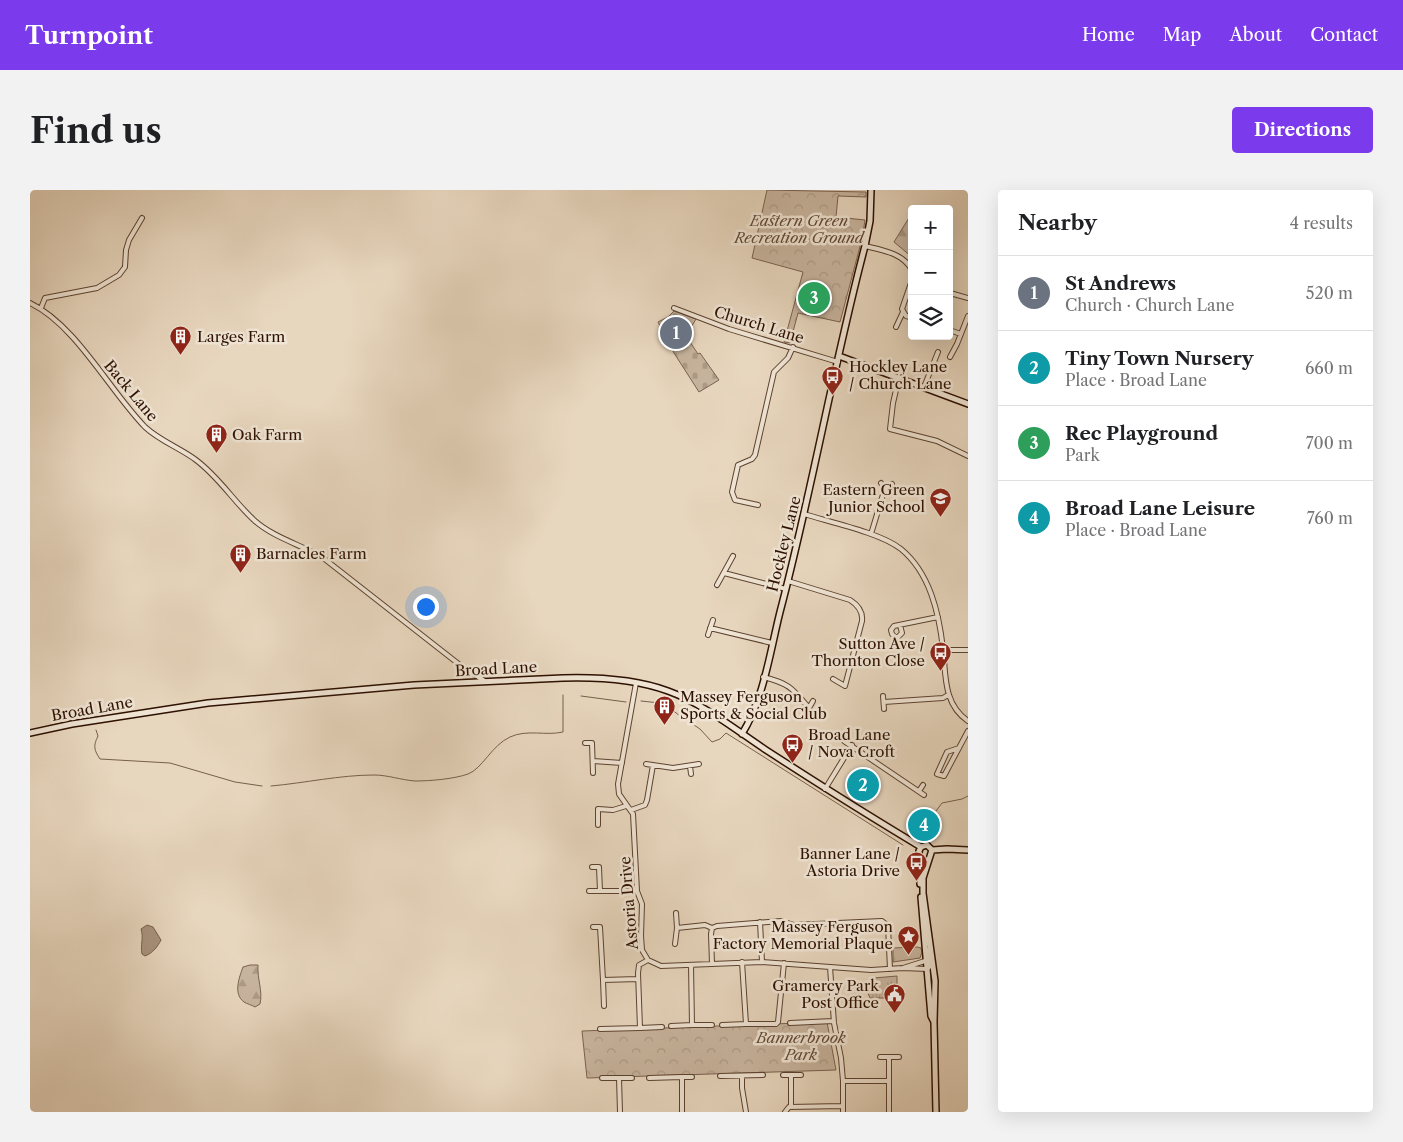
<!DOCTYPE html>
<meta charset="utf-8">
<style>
:root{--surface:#fff;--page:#f2f2f2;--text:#202124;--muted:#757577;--line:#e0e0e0;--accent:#7c3aed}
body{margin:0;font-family:"Libre Caslon Text",serif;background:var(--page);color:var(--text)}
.controls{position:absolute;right:15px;top:15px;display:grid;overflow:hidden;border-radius:5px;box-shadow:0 5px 20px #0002}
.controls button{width:45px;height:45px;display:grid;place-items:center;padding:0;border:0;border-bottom:1px solid var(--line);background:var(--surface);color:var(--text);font:25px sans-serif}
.you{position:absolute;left:395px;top:416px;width:18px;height:18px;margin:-12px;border:4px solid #fff;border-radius:50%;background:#1a73e8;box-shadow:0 0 0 8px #1a73e833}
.badge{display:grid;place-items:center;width:32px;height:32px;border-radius:50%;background:var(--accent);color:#fff;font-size:16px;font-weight:700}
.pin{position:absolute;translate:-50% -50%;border:2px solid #fff;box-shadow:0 1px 5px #0006}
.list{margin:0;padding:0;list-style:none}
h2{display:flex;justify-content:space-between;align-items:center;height:65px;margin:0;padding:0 20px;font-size:21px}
h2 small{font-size:16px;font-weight:400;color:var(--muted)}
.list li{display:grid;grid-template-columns:32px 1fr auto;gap:15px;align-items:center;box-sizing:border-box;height:75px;padding:0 20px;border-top:1px solid var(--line)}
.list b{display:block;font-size:19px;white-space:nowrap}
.list p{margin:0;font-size:16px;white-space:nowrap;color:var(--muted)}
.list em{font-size:16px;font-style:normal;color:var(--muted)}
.icon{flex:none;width:28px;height:28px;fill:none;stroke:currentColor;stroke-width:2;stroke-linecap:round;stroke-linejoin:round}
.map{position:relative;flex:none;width:938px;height:922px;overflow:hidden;border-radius:5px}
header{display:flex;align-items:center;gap:30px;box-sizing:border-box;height:70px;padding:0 25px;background:var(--accent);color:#fff}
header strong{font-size:24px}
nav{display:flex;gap:28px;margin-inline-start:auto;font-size:18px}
.intro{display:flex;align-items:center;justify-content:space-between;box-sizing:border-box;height:120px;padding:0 30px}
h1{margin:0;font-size:35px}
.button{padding:12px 22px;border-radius:5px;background:var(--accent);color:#fff;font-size:18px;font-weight:700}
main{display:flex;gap:30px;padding:0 30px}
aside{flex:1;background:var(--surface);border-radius:5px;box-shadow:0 5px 20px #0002}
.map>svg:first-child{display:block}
.grass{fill:url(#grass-tufts);stroke:#7a6250}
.forest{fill:url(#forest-firs);stroke:#7a6250}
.cemetery{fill:url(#cemetery-stones);stroke:#7a6250}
.park{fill:url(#park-crowns);stroke:#7a6250}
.water{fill:#a8937e;stroke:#775f4c}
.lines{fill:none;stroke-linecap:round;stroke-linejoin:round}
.stream{stroke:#775f4c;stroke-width:1}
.street-casing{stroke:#5c4230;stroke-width:6}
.secondary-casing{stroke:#2d1000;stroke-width:8}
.street{stroke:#f0e5d5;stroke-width:4}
.secondary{stroke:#f0e5d5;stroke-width:5}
.labels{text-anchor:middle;stroke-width:5;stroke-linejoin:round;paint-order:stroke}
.park-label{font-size:15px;font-style:italic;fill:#634a38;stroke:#f0e5d5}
.street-label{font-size:15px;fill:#2d1000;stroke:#f0e5d5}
.poi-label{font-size:15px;fill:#2d1000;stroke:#f0e5d5;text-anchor:start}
</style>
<header>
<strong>Turnpoint</strong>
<nav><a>Home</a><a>Map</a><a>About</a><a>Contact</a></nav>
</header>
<div class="intro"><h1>Find us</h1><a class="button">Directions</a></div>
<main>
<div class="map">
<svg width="938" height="922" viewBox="0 0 938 922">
<defs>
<pattern id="grass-tufts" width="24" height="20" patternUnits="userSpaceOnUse" patternTransform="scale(1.25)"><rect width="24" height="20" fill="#c8b59f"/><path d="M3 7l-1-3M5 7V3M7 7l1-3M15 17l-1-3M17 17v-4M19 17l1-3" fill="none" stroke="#ac9b87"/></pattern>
<pattern id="forest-firs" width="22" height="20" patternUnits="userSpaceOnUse" patternTransform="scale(1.25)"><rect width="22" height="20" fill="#c8b59f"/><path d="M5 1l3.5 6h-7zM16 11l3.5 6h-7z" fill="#ac9b87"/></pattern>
<pattern id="cemetery-stones" width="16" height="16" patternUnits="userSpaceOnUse" patternTransform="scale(1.25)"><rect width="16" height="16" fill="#c8b59f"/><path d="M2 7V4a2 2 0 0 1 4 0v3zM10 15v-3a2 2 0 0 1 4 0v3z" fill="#ac9b87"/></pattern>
<pattern id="park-crowns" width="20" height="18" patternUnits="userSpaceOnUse" patternTransform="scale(1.25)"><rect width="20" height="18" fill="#c8b59f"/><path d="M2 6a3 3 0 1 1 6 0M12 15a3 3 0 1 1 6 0" fill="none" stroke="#ac9b87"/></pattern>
</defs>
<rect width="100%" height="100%" fill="#e8d7bf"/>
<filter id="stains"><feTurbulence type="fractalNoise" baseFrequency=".004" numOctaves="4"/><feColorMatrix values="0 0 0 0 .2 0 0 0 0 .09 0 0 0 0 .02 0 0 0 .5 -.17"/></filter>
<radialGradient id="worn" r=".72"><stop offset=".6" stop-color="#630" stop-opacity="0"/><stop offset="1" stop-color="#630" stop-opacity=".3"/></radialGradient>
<path class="grass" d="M 887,757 L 891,758 L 892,762 L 890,768 L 863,772 L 863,758 Z
M 867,786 L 867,808 L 840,808 L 838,803 L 844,788 Z"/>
<path class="forest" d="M 882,23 L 882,67 L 864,52 Z
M 220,775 L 228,775 C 227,789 233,801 230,814 L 225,817 C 222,815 217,814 214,812 C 203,804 209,788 213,777 Z"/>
<path class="cemetery" d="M 644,121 L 666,129 L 656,146 L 668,164 L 670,163 L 689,190 L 669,202 L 644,163 L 628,132 L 638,127 Z"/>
<path class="park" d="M 737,0 L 836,2 L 836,7 L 808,6 L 806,27 L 835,30 L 832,49 L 810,132 L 768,123 L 760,153 L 754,152 L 773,82 L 722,68 Z
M 797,832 L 806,880 L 557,888 L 552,841 Z"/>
<path class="water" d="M 117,735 L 123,737 L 131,750 C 128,756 123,763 115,766 L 112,764 C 110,755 114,748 111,739 Z"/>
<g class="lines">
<path class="stream" d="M 551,506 L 596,512
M 611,511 L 630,513
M 636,515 L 650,526
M 658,531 L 670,539 L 682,552 L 690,549 L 696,543 L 873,655
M 66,540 L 68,546 C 63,556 64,560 70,569 L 140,573 L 205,592 L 232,596
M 241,596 C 275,593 310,585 344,585 C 358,585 371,590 385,591 C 400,591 424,589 438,584 C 452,579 462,555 480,547 C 497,539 516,546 533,542 L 533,505
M 906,621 L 912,613 L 932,609 L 938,606"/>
<defs>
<path id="street" d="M 835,56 C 852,60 873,63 882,80
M 882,90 L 872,119 L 876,126 L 882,128
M 920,103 L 938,108
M 0,113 C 46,135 79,200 115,237 C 130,251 150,258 166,270 C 189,287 204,312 225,331 C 243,347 271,355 292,367 L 430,475 L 456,492
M 11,118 L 15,108 L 67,98 L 89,85 L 95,77 L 96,60 L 99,50 L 112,28
M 644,118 L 699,139 L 808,172
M 866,137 L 873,122
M 919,140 L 931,144
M 920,167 L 927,154 L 938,126
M 869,187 L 863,213 L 860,239 L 907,251 L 938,266
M 894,197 L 908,162
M 851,293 L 855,298 L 862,294
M 728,315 L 705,310 L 702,302 L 708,275 L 722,269 L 725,265 L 744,182 L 758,168 L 763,157
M 774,324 C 800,332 851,343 871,359 C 900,383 909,423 913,459 C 916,485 913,514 938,531
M 841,344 L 855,298
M 694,383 L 756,399
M 758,391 L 820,410 C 828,415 833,422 832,431 L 815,496 L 803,489
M 687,395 L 703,366
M 870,435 L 872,443 L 868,447 L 865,447 L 862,444 L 861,440 L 864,436 C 878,433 893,430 908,427
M 680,438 L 742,453
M 678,445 L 683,430
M 913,460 L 938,460
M 733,487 C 759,493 763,499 779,518
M 606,493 L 588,594 L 589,604 L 603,624 L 607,701 L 612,714 L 611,746 L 612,760 L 618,770 L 631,776 L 732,772 L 841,780 L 873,778
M 853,506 L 854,519
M 854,512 L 913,508 L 918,505
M 775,525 L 783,511
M 814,551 L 894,605
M 555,553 L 562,553 L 563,583
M 929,558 L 917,562 L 907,584 L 914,586 L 938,541
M 563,571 L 592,573
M 616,574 L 643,578 L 669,574
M 660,576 L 661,584
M 795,599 L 822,555
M 889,601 L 893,595
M 601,620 L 615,615 L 617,610 L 623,575
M 568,635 L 568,619 L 583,620 L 596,616
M 562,677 L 569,677 L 570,701
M 559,701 L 607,701
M 730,732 L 732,772
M 563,737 L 570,737 L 573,790 L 608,789
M 647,738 L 675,735 L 682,738
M 645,754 L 647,738 L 646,723
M 898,770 L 873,778 L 897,779 L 900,776 L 898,760
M 712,772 L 716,834 L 746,834 L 748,832 L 754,773
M 682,774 L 681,744 L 682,738 L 687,736 L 751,731 L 764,735 L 852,731 L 858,736 L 860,779
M 661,775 L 662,835 L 682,835
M 800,777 L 804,833 L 811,868 L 813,891 L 813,922
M 573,790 L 574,816
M 760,833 L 803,831
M 692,835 L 716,834
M 641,836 L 662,835
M 610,838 L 632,837
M 570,839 L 610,838 L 608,783 L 609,775 L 618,770
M 850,867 L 869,867
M 753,885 L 771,885
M 761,885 L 761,917
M 690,886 L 733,885
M 712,886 L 712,898 L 716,922
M 572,888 L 589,888 L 590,922
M 589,888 L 602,888
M 619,888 L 652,887
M 813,891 L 859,891
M 859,921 L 859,867
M 652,922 L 652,887 L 662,887
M 755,922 L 759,917 L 813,916"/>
<path id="secondary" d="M 809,166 L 938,214
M 0,543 L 42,534 L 178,513 L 384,495 L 533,488 C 568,487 605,489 638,501 C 672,513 706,540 736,560 C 787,593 839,626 891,657
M 712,544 C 734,508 740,462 750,422 C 782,301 803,177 835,56 L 840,31 L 841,0
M 891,657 L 897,655 L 902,660
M 902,660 L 893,688 L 893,703 L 905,791 L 904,832 L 906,922
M 902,660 L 917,659 L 938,660
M 890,694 L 889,661 L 891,657
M 891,707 L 901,826 L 904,832"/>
</defs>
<use href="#street" class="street-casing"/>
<use href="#secondary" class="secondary-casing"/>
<use href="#street" class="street"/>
<use href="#secondary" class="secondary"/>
</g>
<defs>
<symbol id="building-pin" viewBox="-11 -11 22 30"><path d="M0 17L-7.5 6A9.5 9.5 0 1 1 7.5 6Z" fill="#8f2418" stroke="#f0e5d5"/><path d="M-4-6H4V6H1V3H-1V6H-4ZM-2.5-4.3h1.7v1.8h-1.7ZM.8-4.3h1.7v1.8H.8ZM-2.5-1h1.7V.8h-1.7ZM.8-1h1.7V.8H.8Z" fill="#fff"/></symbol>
<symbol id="bus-pin" viewBox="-11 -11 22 30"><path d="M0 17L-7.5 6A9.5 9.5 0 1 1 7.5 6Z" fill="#8f2418" stroke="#f0e5d5"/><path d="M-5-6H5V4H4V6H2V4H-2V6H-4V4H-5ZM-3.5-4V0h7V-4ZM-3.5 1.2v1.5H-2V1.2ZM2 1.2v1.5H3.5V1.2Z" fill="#fff"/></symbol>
<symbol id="school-pin" viewBox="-11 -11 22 30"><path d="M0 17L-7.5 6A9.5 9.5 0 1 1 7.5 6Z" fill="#8f2418" stroke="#f0e5d5"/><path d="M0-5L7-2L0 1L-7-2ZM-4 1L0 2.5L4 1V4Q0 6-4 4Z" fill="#fff"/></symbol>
<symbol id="sight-pin" viewBox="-11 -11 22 30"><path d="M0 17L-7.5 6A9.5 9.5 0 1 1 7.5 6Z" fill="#8f2418" stroke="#f0e5d5"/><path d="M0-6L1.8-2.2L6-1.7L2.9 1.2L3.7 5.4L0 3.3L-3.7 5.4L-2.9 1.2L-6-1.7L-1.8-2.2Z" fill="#fff"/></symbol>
<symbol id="civic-pin" viewBox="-11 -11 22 30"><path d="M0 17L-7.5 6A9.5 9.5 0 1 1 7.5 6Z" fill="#8f2418" stroke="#f0e5d5"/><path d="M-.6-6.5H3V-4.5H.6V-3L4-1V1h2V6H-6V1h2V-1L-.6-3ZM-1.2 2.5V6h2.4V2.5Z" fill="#fff"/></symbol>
</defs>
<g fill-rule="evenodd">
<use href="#building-pin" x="138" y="134" width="25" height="34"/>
<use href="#bus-pin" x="790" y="174" width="25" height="34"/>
<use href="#building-pin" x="174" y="232" width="25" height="34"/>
<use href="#school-pin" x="898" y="296" width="25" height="34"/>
<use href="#building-pin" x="198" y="352" width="25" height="34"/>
<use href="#bus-pin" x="898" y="450" width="25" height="34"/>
<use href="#building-pin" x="622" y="504" width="25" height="34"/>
<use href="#bus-pin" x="750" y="542" width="25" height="34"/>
<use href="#bus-pin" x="874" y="660" width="25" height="34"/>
<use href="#sight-pin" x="866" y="734" width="25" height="34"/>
<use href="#civic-pin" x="852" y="792" width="25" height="34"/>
</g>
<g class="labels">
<g class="park-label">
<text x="769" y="36">Eastern Green<tspan x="769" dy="17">Recreation Ground</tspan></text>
<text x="771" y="853">Bannerbrook<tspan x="771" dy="17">Park</tspan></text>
</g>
<g class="street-label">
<text transform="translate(729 135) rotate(17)" y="5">Church Lane</text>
<text transform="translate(101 201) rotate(50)" y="5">Back Lane</text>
<text transform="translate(754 354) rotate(-76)" y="5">Hockley Lane</text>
<text transform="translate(466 479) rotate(-3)" y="5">Broad Lane</text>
<text transform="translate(62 519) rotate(-10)" y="5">Broad Lane</text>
<text transform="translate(599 713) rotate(-95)" y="5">Astoria Drive</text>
</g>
<g class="poi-label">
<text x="167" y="152">Larges Farm</text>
<text x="819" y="182">Hockley Lane<tspan x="819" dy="17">/ Church Lane</tspan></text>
<text x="202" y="250">Oak Farm</text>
<text x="895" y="305" text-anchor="end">Eastern Green<tspan x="895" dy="17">Junior School</tspan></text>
<text x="226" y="369">Barnacles Farm</text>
<text x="895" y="459" text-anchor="end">Sutton Ave /<tspan x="895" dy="17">Thornton Close</tspan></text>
<text x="650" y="512">Massey Ferguson<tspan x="650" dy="17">Sports &amp; Social Club</tspan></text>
<text x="778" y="550">Broad Lane<tspan x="778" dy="17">/ Nova Croft</tspan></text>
<text x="870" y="669" text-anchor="end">Banner Lane /<tspan x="870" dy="17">Astoria Drive</tspan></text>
<text x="863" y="742" text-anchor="end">Massey Ferguson<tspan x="863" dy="17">Factory Memorial Plaque</tspan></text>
<text x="849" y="801" text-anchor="end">Gramercy Park<tspan x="849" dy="17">Post Office</tspan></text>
</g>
</g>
<rect width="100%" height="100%" filter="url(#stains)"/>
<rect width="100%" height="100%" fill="url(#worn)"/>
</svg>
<div class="controls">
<button>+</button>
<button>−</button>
<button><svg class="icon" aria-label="layers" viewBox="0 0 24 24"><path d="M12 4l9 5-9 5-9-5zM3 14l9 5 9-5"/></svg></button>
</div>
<div class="you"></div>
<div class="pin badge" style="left:646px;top:143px;background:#6b7280">1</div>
<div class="pin badge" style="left:833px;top:595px;background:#0f9aa8">2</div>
<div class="pin badge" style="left:784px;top:108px;background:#2e9e5b">3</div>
<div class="pin badge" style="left:894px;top:635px;background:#0f9aa8">4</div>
</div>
<aside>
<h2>Nearby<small>4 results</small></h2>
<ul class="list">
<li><span class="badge" style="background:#6b7280">1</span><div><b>St Andrews</b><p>Church · Church Lane</p></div><em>520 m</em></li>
<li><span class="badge" style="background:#0f9aa8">2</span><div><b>Tiny Town Nursery</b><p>Place · Broad Lane</p></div><em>660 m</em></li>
<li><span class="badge" style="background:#2e9e5b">3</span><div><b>Rec Playground</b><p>Park</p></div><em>700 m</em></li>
<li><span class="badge" style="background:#0f9aa8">4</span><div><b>Broad Lane Leisure</b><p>Place · Broad Lane</p></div><em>760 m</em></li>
</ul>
</aside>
</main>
